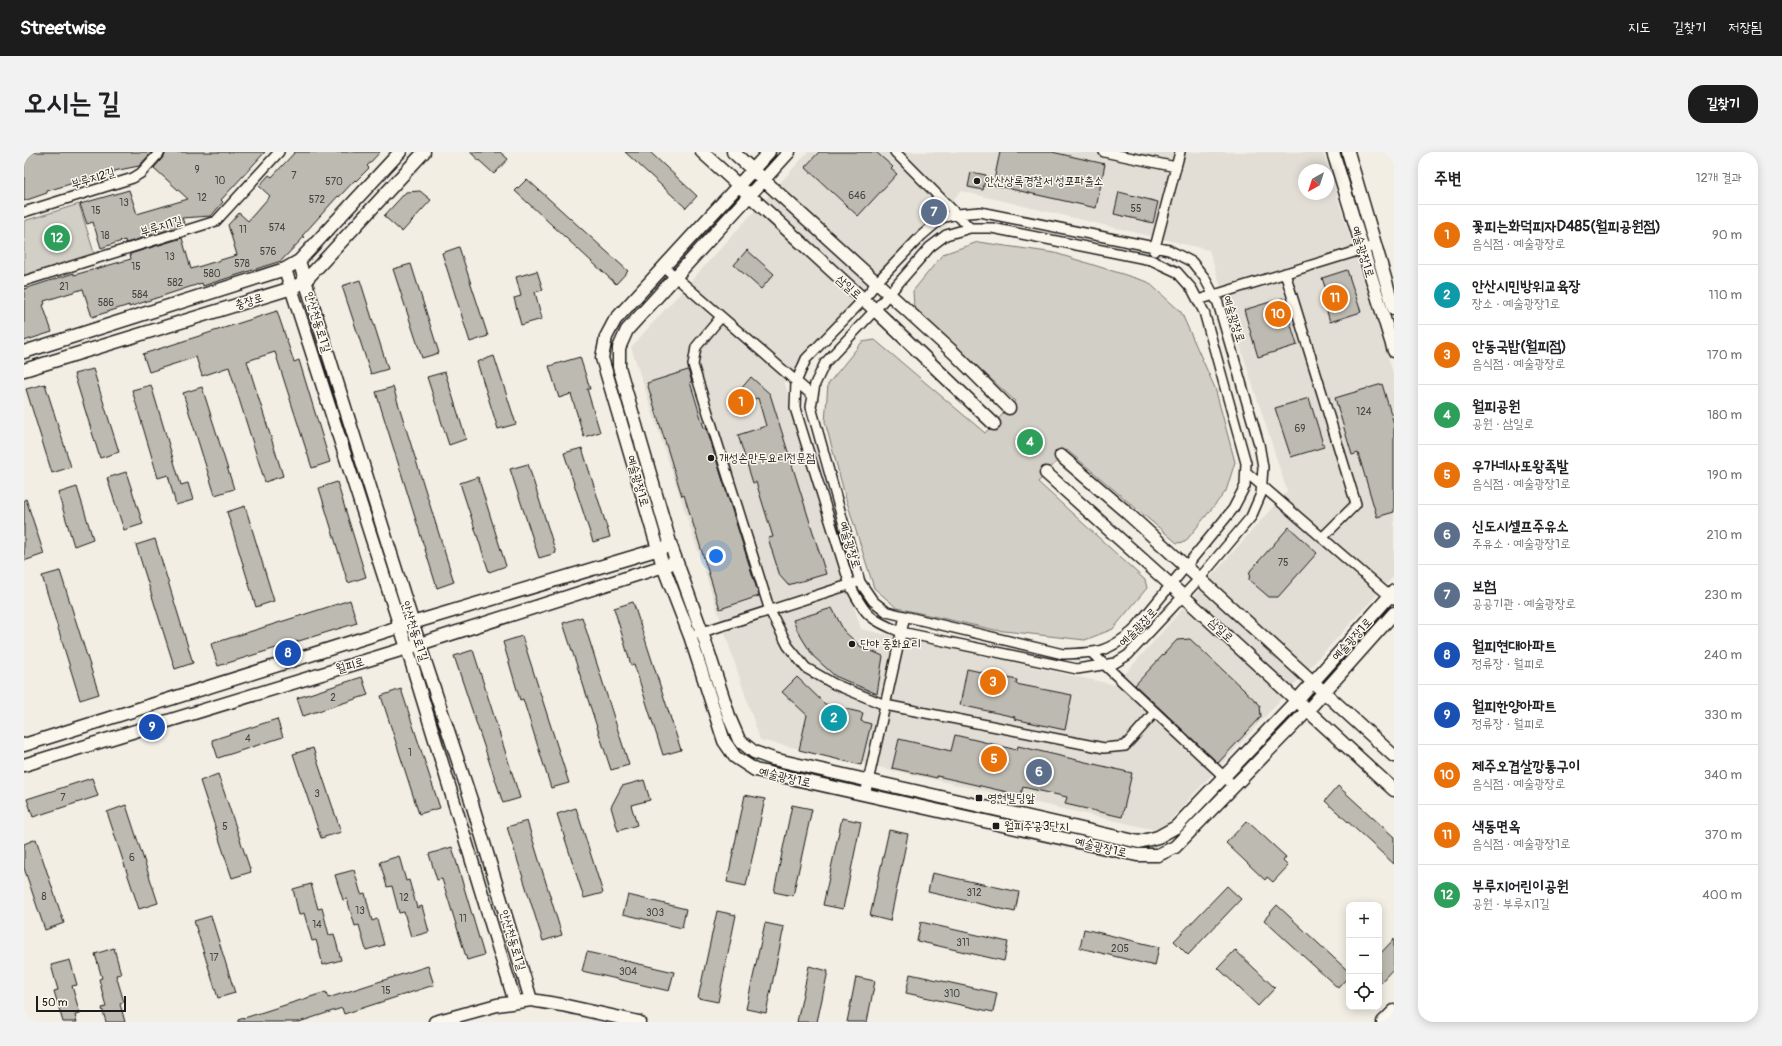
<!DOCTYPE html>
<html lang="ko">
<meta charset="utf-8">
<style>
:root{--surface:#fff;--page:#f2f2f2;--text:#202124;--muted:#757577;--line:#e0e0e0;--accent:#1c1c1c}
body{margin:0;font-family:Pangolin,"Poor Story",sans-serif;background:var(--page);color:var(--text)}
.controls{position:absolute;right:12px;bottom:12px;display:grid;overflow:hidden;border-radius:8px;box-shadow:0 2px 10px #0003}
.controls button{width:36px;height:36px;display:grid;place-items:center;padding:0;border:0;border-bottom:1px solid var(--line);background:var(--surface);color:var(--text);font:20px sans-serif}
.compass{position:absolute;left:1274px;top:12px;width:36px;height:36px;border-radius:50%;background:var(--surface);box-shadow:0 2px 10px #0003;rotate:219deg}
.scale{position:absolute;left:12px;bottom:10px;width:90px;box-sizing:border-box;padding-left:4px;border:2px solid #1c1c1c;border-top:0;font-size:11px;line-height:14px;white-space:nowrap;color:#1c1c1c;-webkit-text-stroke:3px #fbf7ec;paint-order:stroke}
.you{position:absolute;left:692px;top:404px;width:14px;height:14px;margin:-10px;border:3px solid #fff;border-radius:50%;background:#1a73e8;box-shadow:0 0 0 6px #1a73e833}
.badge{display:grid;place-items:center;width:26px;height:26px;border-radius:50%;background:var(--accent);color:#fff;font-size:13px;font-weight:700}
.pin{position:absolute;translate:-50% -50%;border:2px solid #fff;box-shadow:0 1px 4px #0006}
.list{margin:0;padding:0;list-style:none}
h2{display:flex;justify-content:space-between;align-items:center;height:52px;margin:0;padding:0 16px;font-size:17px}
h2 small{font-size:13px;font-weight:400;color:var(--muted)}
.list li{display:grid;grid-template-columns:26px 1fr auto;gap:12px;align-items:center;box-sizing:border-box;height:60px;padding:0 16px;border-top:1px solid var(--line)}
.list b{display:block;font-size:15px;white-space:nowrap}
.list p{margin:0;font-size:13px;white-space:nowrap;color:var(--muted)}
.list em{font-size:13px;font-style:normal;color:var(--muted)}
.icon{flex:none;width:22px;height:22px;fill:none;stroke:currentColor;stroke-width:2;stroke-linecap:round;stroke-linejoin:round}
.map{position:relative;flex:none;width:1370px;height:870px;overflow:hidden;border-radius:16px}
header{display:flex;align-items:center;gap:24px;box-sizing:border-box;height:56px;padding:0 20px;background:var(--accent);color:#fff}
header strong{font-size:19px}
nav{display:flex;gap:22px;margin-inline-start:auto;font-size:14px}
.intro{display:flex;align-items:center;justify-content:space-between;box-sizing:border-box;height:96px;padding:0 24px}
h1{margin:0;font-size:28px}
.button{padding:10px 18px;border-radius:16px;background:var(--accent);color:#fff;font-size:14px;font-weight:700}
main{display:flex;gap:24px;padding:0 24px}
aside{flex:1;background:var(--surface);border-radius:16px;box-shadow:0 2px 10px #0003}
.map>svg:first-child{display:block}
.built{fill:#e2ded5;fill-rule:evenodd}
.green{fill:#d2cfc6;stroke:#777671}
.building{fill:#bdbab1;stroke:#1c1c1c}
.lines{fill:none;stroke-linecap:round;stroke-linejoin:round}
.tertiary-tunnel{stroke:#d2cec6;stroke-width:12;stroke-dasharray:12 6;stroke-linecap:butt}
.minor-casing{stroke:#1c1c1c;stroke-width:12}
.tertiary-casing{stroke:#1c1c1c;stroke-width:15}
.minor{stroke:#fbf7ec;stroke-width:9}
.tertiary{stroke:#fbf7ec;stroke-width:12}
.poi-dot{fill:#1c1c1c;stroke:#fbf7ec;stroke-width:1.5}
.labels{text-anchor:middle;stroke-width:3;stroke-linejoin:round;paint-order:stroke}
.number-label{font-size:10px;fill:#444441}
.street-label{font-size:12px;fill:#1c1c1c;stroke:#fbf7ec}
.poi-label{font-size:12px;fill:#1c1c1c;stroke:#fbf7ec;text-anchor:start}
</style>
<header>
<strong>Streetwise</strong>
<nav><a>지도</a><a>길찾기</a><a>저장됨</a></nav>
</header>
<div class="intro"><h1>오시는 길</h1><a class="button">길찾기</a></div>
<main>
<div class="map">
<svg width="1370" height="870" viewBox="0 0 1370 870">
<rect width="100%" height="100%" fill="#f2eee4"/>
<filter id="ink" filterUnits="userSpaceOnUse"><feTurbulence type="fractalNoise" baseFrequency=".025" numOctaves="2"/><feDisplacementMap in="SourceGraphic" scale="8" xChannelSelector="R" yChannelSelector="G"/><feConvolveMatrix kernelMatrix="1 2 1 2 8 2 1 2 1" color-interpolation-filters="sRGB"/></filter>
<g filter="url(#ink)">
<path class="built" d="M 784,0 L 1299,0 L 1370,224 L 1370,424 L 1136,679 L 736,588 L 607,195 ZM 1280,18 L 1304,18 L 1304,42 L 1280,42 ZM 937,39 L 1185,98 L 1263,339 L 1091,533 L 837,477 L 760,229 Z"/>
<path class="green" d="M 55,52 L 71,104 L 0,126 L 0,69 Z
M 954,90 L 1031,101 L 1124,130 L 1157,160 L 1191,236 L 1211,310 L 1202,339 L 1161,390 L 1153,391 L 1043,298 L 1014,330 L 1121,428 L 1123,436 L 1089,477 L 1061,488 L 971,478 L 873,456 L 850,436 L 822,347 L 801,270 L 804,232 L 838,190 L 851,188 L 961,281 L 991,249 L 890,156 L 889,139 L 919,102 Z"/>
<path class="building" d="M 0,0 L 128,0 L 115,14 L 90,19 L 91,20 L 67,28 L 66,26 L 23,39 L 23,41 L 0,49 Z
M 142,0 L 241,0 L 197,48 L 199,50 L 187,64 L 158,66 L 160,71 L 154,73 L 154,75 L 102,91 L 101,88 L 77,96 L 69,70 L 63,72 L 56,52 L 105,38 L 113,62 L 164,47 L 130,16 L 140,4 Z
M 271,0 L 356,0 L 343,14 L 345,16 L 332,29 L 331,28 L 315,45 L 314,44 L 278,84 L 280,85 L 257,109 L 179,134 L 178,131 L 105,155 L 105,153 L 68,165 L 59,137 L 20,149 L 21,152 L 19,153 L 28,180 L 0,189 L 0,137 L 50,121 L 50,123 L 107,107 L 106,102 L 158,86 L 167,117 L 213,103 L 204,73 L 215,61 L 224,69 L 246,44 L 235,34 L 245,23 L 248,25 Z
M 446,0 L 476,0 L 484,7 L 470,22 Z
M 601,0 L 626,0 L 673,44 L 662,56 Z
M 795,0 L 852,0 L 869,15 L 867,17 L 873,22 L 834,64 L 781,15 Z
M 976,0 L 1028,0 L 1081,12 L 1072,56 L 969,33 Z
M 947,20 L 962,23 L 959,38 L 944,35 Z
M 503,27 L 604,119 L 592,132 L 491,39 Z
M 396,39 L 407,48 L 378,80 L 360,64 L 382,40 Z
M 1095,40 L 1134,50 L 1129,71 L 1090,62 Z
M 435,95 L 464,184 L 446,190 L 418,101 Z
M 723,98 L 750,122 L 737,137 L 710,113 Z
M 387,112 L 415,201 L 398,206 L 369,117 Z
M 1323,118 L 1337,160 L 1306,170 L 1300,149 L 1305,147 L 1298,126 Z
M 513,119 L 519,138 L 511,140 L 518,167 L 497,173 L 490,146 L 497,144 L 492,125 Z
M 336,128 L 364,217 L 347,222 L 318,134 Z
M 1259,146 L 1273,193 L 1234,205 L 1220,158 Z
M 253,159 L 270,210 L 275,208 L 306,310 L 288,316 L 251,200 L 223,209 L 259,324 L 241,330 L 205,215 L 178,224 L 172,205 L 125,220 L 119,202 Z
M 470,204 L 492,272 L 474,277 L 453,210 Z
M 556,205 L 566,237 L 563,237 L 576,280 L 560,285 L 547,242 L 535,246 L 525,214 Z
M 69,217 L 95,300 L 76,306 L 50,222 Z
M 664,218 L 668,230 L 666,230 L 680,276 L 682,275 L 735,444 L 696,457 L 660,343 L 658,344 L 623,231 Z
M 421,220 L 442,287 L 425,293 L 403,225 Z
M 727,225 L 746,242 L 802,422 L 764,433 L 756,424 L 744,386 L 749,385 L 732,330 L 729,331 L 714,283 L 742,274 L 734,246 L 720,250 L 716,238 Z
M 21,232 L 47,315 L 28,321 L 2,237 Z
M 1358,232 L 1370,272 L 1370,360 L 1353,365 L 1334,301 L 1328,303 L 1311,246 Z
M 127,233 L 157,333 L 164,331 L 169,348 L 152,353 L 144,323 L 134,326 L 108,238 Z
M 178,235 L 210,337 L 191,343 L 159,241 Z
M 369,235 L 430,430 L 413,436 L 352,240 Z
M 1285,246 L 1300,295 L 1267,305 L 1251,256 Z
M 558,296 L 586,385 L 569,390 L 540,301 Z
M 504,312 L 532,401 L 515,406 L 486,317 Z
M 102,320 L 119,372 L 100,378 L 83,326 Z
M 454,325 L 482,414 L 465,420 L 436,331 Z
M 313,330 L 342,425 L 324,431 L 295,336 Z
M 53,335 L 69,387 L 50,394 L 34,341 Z
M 2,347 L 20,402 L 0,409 L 0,348 Z
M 221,354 L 250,449 L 232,455 L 203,360 Z
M 1265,375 L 1293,401 L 1254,445 L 1245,445 L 1225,428 L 1226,419 Z
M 131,387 L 169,511 L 151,517 L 112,393 Z
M 36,419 L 75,542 L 56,548 L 18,424 Z
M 326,448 L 333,471 L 194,514 L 187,492 Z
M 609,450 L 657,598 L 639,603 L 610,512 L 607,513 L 590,456 Z
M 808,456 L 820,479 L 836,494 L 859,504 L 853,542 L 811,524 L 789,504 L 773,478 L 769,468 Z
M 558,465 L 605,613 L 587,618 L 539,471 Z
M 498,484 L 545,631 L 527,636 L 499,547 L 496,548 L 479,490 Z
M 1166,487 L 1236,553 L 1237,565 L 1194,611 L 1111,533 L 1153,488 Z
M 449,498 L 496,646 L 479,651 L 430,504 Z
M 943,517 L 993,528 L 992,532 L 1048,543 L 1041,578 L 990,567 L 991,565 L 936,553 Z
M 338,525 L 344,543 L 279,564 L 273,546 Z
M 773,525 L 801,552 L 839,561 L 837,569 L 847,572 L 837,613 L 775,598 L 783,563 L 758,540 Z
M 377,537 L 416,656 L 395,662 L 357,544 Z
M 253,567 L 259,585 L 194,606 L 188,588 Z
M 931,583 L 993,598 L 994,594 L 1108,621 L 1098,665 L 1041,652 L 1043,645 L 999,635 L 996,646 L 983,643 L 983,640 L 913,624 L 913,626 L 868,616 L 875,587 L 927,599 Z
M 289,596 L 317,680 L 297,686 L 269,602 Z
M 194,622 L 227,720 L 208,726 L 176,629 Z
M 68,626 L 74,644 L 9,665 L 3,647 Z
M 620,628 L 626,648 L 607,653 L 613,673 L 594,679 L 587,655 L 598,634 Z
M 1314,634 L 1370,685 L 1370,712 L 1301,649 Z
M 721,643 L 741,647 L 722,734 L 703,730 Z
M 102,653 L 134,751 L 115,757 L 83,660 Z
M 768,653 L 788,657 L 769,744 L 750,740 Z
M 552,656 L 579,741 L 560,746 L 533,662 Z
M 818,666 L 837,670 L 819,757 L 799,753 Z
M 503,669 L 538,783 L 519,789 L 483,675 Z
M 1223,669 L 1262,705 L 1259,709 L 1264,714 L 1249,730 L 1243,725 L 1241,728 L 1202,691 Z
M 865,678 L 884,682 L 866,769 L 846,764 Z
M 12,687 L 40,771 L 21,778 L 0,716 L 0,692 Z
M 428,695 L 460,803 L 443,808 L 418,727 L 413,728 L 405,702 Z
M 375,704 L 382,729 L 385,728 L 393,756 L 398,754 L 405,780 L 387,785 L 380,760 L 375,761 L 368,734 L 363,735 L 356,710 Z
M 330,718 L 337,742 L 341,741 L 348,769 L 353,767 L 360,793 L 342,798 L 335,773 L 331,774 L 323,747 L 319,748 L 311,723 Z
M 908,721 L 995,740 L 991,760 L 904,740 Z
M 287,732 L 294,757 L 298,756 L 305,783 L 310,782 L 317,808 L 299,813 L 292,788 L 288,789 L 280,761 L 275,763 L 269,737 Z
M 1203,734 L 1217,747 L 1164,803 L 1150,789 Z
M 604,743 L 662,757 L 658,776 L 599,762 Z
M 1253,753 L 1325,820 L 1325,824 L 1314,836 L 1240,768 Z
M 693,759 L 712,763 L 694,850 L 674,846 Z
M 187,764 L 211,841 L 194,846 L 170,769 Z
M 897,770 L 984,790 L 980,809 L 893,789 Z
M 741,771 L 760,775 L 742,861 L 722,857 Z
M 1060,777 L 1135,795 L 1131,814 L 1056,796 Z
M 1370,787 L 1370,816 L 1355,832 L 1355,803 Z
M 90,796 L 97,822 L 92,823 L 100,850 L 96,852 L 101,870 L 82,870 L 78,856 L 82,855 L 75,827 L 78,826 L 71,802 Z
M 1211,798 L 1251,836 L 1234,854 L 1194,816 Z
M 563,800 L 650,820 L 645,839 L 558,819 Z
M 46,808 L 53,833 L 48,834 L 56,862 L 51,863 L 53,870 L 39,870 L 30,839 L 34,838 L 27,813 Z
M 404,814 L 410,833 L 320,862 L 318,856 L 275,870 L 214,870 L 214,868 L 302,840 L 304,846 Z
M 785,814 L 804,819 L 793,870 L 773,870 Z
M 886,822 L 973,841 L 969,860 L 882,841 Z
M 832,825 L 851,829 L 843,870 L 823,870 Z"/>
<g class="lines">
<path class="tertiary-tunnel" d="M 985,256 L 1037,304
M 970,272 L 1022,321"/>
<defs>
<path id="minor" d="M 871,0 L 946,76
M 1080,0 L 1152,15
M 0,60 L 109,26 L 117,21 L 136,0
M 956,60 L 1145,98 L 1168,110 L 1180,125 L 1194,151 L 1235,292 L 1239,315 L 1237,342 L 1227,365 L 1175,427 L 1104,503 L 1091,511 L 1053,517 L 877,480 C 846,468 841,463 826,433 L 771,256 L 772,230 L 782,207 L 839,148 L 853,130 L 897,84 L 918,66 L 933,62 Z
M 946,76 L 968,76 L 1127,108 L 1153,120 L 1168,137 L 1180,160 L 1222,311 L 1221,334 L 1209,357 L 1109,479 C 1083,501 1072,501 1039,502 L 863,460 L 849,449 L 836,430 L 787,255 L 791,232 L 801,211 L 851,158 L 906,95 L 922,83 Z
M 1130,99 L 1156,0
M 640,115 L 789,244
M 1261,121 L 1332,352 L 1298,386
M 0,129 L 192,69 L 255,0
M 1174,148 L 1350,94
M 697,165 L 672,195 L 669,213 L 746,459 L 764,494 L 782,516 L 810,532 L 861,553 L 1080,596 L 1101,594 L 1131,560
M 1222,320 L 1369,447
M 666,484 L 831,431
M 1068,501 L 1210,634
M 841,643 L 881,464"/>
<path id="tertiary" d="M 678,0 L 851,158 L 970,272
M 709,0 L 930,201 L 985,256
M 745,0 L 591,168 L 582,185 L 578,206 L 639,414 L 666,484 L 700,589 L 711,605 L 731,618 L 1113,703 L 1134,703 L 1151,695 L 1284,558 L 1370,461
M 765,0 L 603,178 L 595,196 L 595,215 L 647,394 L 678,480 L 706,567 L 715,588 L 730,600 L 749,607 L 1115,690 L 1134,685 L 1152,675 L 1273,548 L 1370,439
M 1309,0 L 1370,199
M 1324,0 L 1370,157
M 275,109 L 395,491 L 447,648 L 507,848
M 261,117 L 383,496 L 491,850
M 0,200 L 261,117 L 275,109 L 376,0
M 0,218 L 268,136 L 281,129 L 400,0
M 1037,304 L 1100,358 L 1370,604
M 1022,321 L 1159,444 L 1370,638
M 0,593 L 375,475 L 642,395
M 0,613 L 383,496 L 646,412
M 411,870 L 473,853 L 507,848 L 538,853 L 615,870
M 1359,870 L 1370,859"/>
</defs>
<use href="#minor" class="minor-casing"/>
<use href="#tertiary" class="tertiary-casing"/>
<use href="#minor" class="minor"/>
<use href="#tertiary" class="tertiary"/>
</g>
</g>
<g class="poi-dot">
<circle cx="953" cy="29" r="4"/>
<circle cx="687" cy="306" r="4"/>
<circle cx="828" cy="492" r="4"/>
<rect x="951" y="642" width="8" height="8" rx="2"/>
<rect x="968" y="670" width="8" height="8" rx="2"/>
</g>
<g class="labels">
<g class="number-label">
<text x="173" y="21">9</text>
<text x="270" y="27">7</text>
<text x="196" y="32">10</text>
<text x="310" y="33">570</text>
<text x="833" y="47">646</text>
<text x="178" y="49">12</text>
<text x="293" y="51">572</text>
<text x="100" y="54">13</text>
<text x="1112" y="60">55</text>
<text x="72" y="62">15</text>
<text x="253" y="79">574</text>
<text x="219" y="81">11</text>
<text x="81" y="87">18</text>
<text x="244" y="103">576</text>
<text x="146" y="108">13</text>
<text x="218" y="115">578</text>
<text x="112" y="118">15</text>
<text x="188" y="125">580</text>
<text x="151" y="134">582</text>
<text x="40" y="138">21</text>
<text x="116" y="146">584</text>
<text x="82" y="154">586</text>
<text x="1340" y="263">124</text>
<text x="1276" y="280">69</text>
<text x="1259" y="414">75</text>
<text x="309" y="549">2</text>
<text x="224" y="590">4</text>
<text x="386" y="604">1</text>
<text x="293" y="645">3</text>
<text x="39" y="649">7</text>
<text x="201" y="678">5</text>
<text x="108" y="709">6</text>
<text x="950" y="744">312</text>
<text x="20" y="748">8</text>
<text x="380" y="749">12</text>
<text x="336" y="762">13</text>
<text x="631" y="764">303</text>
<text x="439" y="770">11</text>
<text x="293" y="776">14</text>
<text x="939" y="794">311</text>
<text x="1096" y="800">205</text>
<text x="190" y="809">17</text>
<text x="604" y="823">304</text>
<text x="362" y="842">15</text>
<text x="928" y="845">310</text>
</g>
<g class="street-label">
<text transform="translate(69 26) rotate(-17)" y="4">부루지2길</text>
<text transform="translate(137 74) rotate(-17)" y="4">부루지1길</text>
<text transform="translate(1339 100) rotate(73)" y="4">예술광장1로</text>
<text transform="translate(825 135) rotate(42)" y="4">삼일로</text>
<text transform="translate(225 149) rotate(-17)" y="4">충장로</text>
<text transform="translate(1210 167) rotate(72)" y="4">예술광장로</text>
<text transform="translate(294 170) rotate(73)" y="4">안산천동로1길</text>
<text transform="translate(614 329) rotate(74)" y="4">예술광장1로</text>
<text transform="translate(826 393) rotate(73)" y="4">예술광장로</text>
<text transform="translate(1114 475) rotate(-46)" y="4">예술광장로</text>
<text transform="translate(1197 478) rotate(43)" y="4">삼일로</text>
<text transform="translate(391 479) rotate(72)" y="4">안산천동로1길</text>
<text transform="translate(1328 487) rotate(-48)" y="4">예술광장1로</text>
<text transform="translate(326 513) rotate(-17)" y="4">월피로</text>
<text transform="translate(761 625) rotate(13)" y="4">예술광장1로</text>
<text transform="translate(1077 695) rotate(13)" y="4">예술광장1로</text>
<text transform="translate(489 788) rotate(73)" y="4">안산천동로1길</text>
</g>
<g class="poi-label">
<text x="961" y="33">안산상록경찰서 성포파출소</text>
<text x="695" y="310">개성손만두요리전문점</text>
<text x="836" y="496">단야 중화요리</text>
<text x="963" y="650">영현빌딩앞</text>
<text x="980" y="678">월피주공3단지</text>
</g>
</g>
</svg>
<div class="controls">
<button>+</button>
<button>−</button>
<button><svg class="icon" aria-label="locate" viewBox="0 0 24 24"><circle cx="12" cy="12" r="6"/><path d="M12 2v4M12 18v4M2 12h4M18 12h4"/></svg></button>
</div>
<svg class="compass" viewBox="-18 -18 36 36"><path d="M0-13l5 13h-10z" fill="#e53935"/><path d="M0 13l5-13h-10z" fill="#757577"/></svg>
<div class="scale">50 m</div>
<div class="you"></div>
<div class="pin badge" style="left:717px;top:250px;background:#e8710a">1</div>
<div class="pin badge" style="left:810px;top:566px;background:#0f9aa8">2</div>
<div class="pin badge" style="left:969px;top:530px;background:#e8710a">3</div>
<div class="pin badge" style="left:1006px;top:290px;background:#2e9e5b">4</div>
<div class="pin badge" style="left:970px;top:607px;background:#e8710a">5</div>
<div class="pin badge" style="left:1015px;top:620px;background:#5c6f8a">6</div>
<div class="pin badge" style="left:910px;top:60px;background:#5c6f8a">7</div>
<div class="pin badge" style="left:264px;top:501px;background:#1a4fb4">8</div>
<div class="pin badge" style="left:128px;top:575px;background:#1a4fb4">9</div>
<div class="pin badge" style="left:1254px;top:162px;background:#e8710a">10</div>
<div class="pin badge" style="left:1311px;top:146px;background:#e8710a">11</div>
<div class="pin badge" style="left:33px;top:86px;background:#2e9e5b">12</div>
</div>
<aside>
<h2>주변<small>12개 결과</small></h2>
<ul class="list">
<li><span class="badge" style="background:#e8710a">1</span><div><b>꽃피는화덕피자D485(월피공원점)</b><p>음식점 · 예술광장로</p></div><em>90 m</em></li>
<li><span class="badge" style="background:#0f9aa8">2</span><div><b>안산시민방위교육장</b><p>장소 · 예술광장1로</p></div><em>110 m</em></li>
<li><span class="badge" style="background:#e8710a">3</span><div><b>안동국밥(월피점)</b><p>음식점 · 예술광장로</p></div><em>170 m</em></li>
<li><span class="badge" style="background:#2e9e5b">4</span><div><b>월피공원</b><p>공원 · 삼일로</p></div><em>180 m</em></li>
<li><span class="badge" style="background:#e8710a">5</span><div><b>우가네사또왕족발</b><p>음식점 · 예술광장1로</p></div><em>190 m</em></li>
<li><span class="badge" style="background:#5c6f8a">6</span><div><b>신도시셀프주유소</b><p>주유소 · 예술광장1로</p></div><em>210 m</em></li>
<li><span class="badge" style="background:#5c6f8a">7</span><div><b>보험</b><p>공공기관 · 예술광장로</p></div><em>230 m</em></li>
<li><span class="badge" style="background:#1a4fb4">8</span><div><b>월피현대아파트</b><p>정류장 · 월피로</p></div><em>240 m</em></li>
<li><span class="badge" style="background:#1a4fb4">9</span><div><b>월피한양아파트</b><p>정류장 · 월피로</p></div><em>330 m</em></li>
<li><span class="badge" style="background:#e8710a">10</span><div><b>제주오겹살깡통구이</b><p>음식점 · 예술광장로</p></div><em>340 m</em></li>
<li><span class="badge" style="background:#e8710a">11</span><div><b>색동면옥</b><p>음식점 · 예술광장1로</p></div><em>370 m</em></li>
<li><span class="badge" style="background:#2e9e5b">12</span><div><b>부루지어린이공원</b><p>공원 · 부루지1길</p></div><em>400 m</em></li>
</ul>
</aside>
</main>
